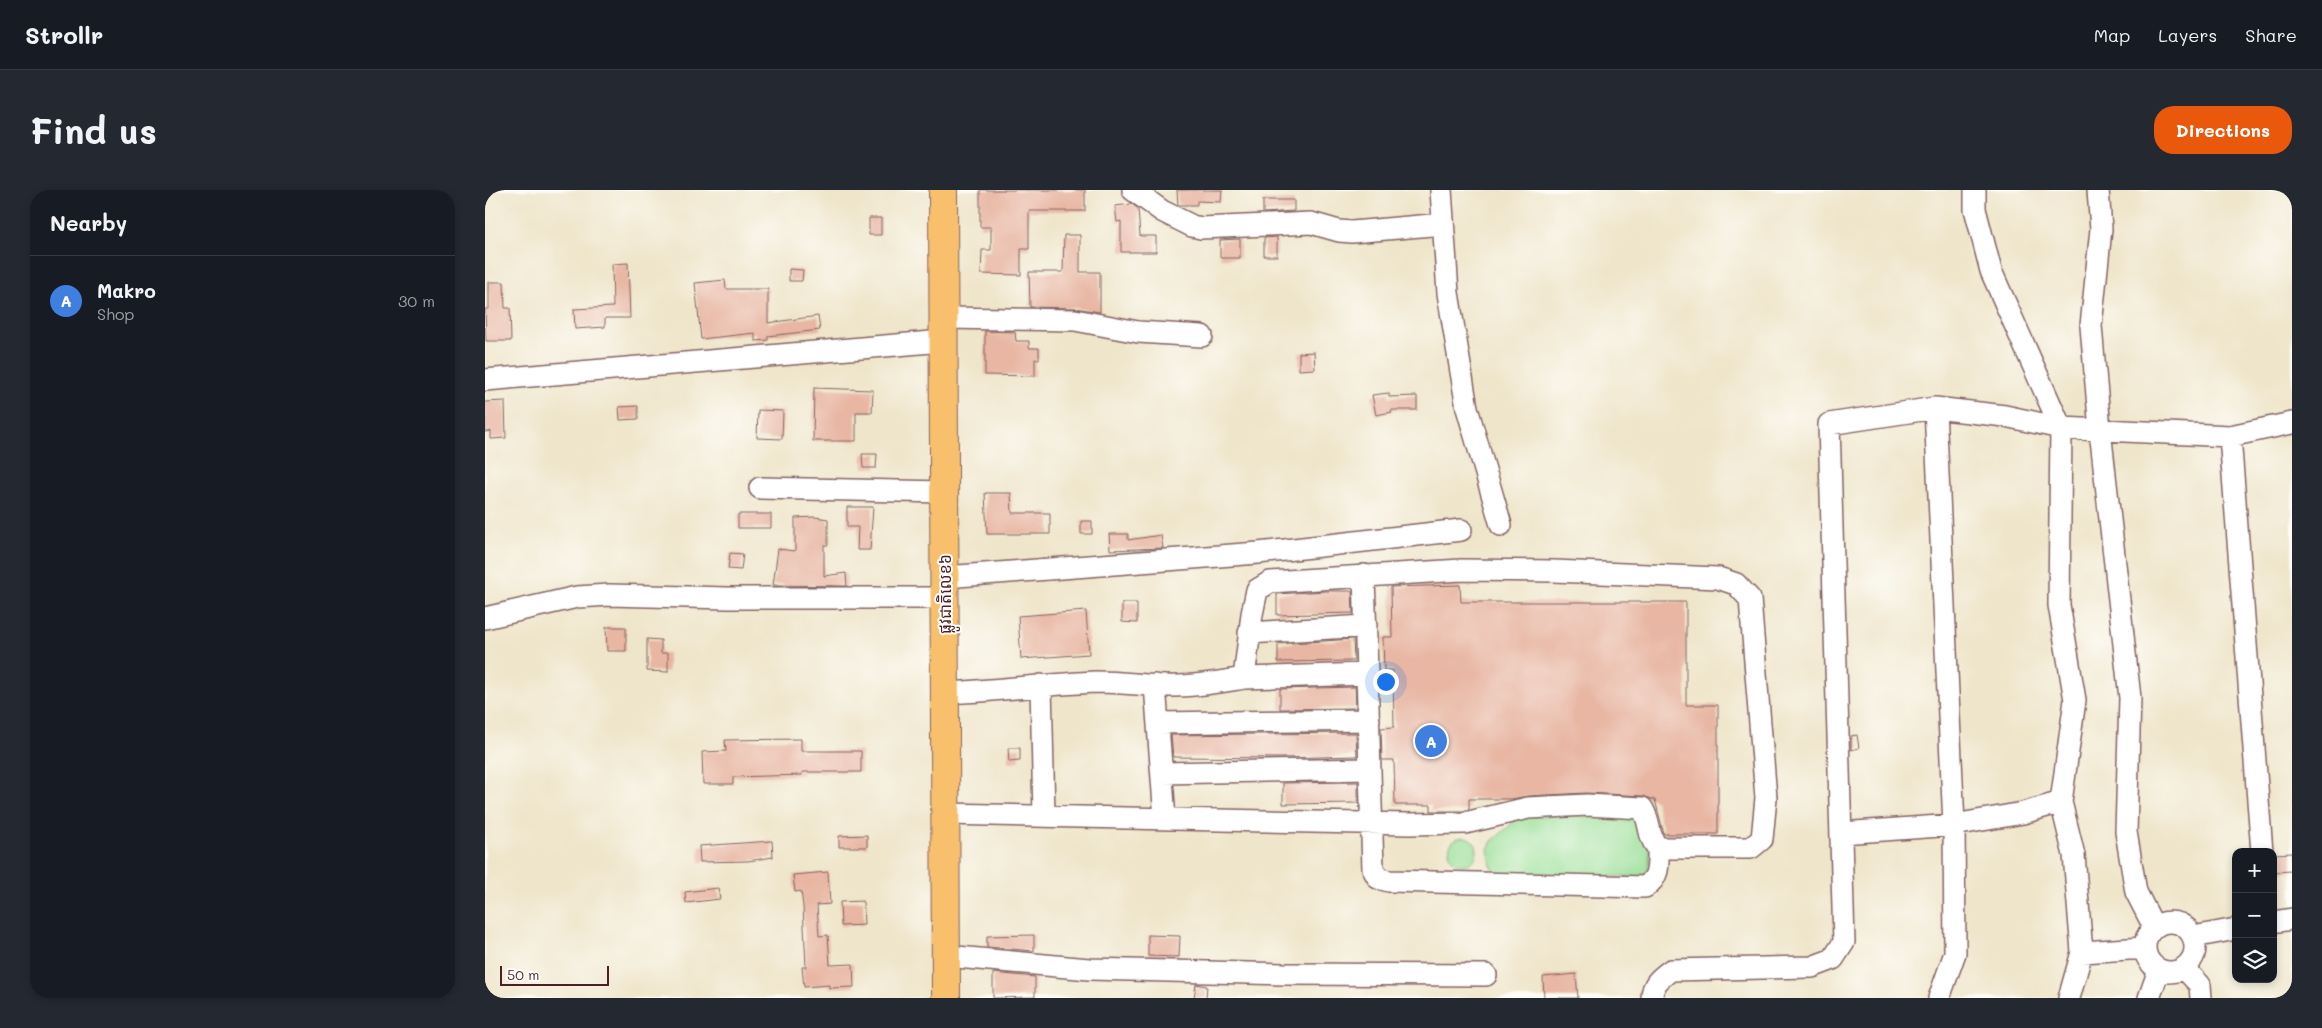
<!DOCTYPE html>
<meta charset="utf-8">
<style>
:root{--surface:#171b24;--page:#242831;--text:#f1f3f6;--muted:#9ea1a6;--line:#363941;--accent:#ea580c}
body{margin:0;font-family:Mali,"Noto Sans Khmer",sans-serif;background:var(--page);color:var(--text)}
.controls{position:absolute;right:15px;bottom:15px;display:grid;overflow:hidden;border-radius:10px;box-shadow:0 2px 8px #0003}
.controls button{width:45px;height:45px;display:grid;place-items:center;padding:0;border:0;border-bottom:1px solid var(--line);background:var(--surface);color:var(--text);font:25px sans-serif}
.scale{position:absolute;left:15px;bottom:12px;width:109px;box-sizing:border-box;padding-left:5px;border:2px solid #4a1f2b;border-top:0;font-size:14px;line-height:18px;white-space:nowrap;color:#4a1f2b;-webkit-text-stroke:4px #fdfcf7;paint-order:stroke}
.you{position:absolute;left:900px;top:491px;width:18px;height:18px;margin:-12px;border:4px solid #fff;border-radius:50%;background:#1a73e8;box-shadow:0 0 0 8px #1a73e833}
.badge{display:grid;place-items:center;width:32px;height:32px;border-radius:50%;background:var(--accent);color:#fff;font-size:16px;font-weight:700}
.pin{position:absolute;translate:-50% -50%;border:2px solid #fff;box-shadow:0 1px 5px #0006}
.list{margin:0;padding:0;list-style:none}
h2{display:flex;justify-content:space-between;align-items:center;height:65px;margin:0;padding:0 20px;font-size:21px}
h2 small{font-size:16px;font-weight:400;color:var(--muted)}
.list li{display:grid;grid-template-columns:32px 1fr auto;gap:15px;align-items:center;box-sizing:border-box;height:90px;padding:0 20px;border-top:1px solid var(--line)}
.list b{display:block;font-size:19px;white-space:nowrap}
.list p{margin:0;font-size:16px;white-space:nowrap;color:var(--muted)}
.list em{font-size:16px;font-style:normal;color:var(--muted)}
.icon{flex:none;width:28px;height:28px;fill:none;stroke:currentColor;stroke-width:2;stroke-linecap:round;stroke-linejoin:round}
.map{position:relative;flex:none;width:1807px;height:808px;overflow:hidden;border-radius:20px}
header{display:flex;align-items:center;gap:30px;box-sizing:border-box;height:70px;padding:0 25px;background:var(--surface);border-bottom:1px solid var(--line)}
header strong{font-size:24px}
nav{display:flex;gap:28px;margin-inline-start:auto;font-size:18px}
.intro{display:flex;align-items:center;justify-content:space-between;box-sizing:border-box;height:120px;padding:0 30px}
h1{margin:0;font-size:35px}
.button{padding:12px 22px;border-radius:20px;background:var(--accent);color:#fff;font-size:18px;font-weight:700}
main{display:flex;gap:30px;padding:0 30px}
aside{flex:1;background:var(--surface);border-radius:20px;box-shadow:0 2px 8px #0003}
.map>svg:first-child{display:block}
.green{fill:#9adf98;stroke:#727f62}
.building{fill:#e8b6a3}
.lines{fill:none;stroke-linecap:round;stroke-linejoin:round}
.minor-casing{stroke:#846463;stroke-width:24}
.highway-casing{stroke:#846463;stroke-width:30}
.minor{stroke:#fff;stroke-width:21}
.highway{stroke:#f8bf6c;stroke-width:28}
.labels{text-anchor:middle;stroke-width:4;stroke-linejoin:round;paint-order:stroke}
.street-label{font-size:16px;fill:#4a1f2b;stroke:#fdfcf7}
</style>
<header>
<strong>Strollr</strong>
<nav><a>Map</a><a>Layers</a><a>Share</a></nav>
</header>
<div class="intro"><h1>Find us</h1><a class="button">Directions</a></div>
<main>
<aside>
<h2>Nearby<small></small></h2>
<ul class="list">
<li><span class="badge" style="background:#3f7fe0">A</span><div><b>Makro</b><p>Shop</p></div><em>30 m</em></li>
</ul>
</aside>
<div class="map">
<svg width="1807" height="808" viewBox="0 0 1807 808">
<rect width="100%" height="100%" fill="#fdfcf7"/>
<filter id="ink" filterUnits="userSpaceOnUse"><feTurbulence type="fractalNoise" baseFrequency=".02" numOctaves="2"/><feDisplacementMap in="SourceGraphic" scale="10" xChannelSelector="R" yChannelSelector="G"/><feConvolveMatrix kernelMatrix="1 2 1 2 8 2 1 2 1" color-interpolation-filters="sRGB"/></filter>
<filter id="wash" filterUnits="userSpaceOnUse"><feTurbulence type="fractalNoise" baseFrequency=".0096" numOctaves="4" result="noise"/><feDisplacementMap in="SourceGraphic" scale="20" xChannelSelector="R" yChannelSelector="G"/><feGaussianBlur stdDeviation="1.12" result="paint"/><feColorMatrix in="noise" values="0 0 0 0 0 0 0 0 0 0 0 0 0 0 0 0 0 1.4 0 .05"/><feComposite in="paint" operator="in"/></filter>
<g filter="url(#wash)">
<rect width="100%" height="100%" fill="#efe5ca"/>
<path class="green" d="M 1036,626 L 1147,626 L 1156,629 C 1162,645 1169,668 1161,684 L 1152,687 L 1018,684 L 1011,682 L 1006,675 L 1003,659 L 1007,651 Z
M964 661a14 14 0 1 1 28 0a14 14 0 1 1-28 0Z"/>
<g id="blocks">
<path class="building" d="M 495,0 L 600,0 L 600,21 L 544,21 L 544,59 L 536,59 L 536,85 L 496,84 L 497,60 L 506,60 L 506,37 L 495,37 Z
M 692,0 L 737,0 L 736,12 L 712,11 L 712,15 L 693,15 Z
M 778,10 L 809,10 L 809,21 L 778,23 Z
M 647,14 L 653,19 L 655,46 L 671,46 L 671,62 L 636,62 L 636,31 L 632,32 L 630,16 Z
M 384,28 L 396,28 L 396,45 L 384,45 Z
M 579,45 L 595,45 L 595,82 L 615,82 L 615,122 L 590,118 L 545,117 L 544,82 L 578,82 Z
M 792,47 L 792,66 L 779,66 L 779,48 Z
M 755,49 L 755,68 L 735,68 L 735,50 Z
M 143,73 L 145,128 L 120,128 L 120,137 L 90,139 L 89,119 L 128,117 L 127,74 Z
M 304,79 L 318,80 L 317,91 L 304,91 Z
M 240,90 L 241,99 L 283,99 L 283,133 L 333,126 L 335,140 L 283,146 L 283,150 L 270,151 L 270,143 L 216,149 L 210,93 Z
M 4,92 L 19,92 L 20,118 L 25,118 L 26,151 L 1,151 L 0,119 L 4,119 Z
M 500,141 L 530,142 L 531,151 L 544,151 L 544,158 L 554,158 L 554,169 L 550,169 L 550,186 L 500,185 Z
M 829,162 L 830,179 L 814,180 L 814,163 Z
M 329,198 L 388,200 L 387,222 L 371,222 L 371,251 L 328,251 Z
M 904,203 L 904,207 L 932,206 L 932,220 L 906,220 L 907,222 L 891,225 L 887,205 Z
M 20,211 L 21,248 L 6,249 L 6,241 L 0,242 L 0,212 Z
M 153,216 L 153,229 L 135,230 L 134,217 Z
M 273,220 L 298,221 L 297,249 L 272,248 Z
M 377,264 L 392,264 L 391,278 L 378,278 Z
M 500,303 L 526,303 L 527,323 L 565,323 L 565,344 L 502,344 Z
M 362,317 L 388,317 L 385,360 L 372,360 L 373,337 L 362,337 Z
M 253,324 L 286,324 L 286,338 L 253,338 Z
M 330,327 L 343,329 L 343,355 L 339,355 L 339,386 L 361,383 L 362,396 L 288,395 L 293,359 L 310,361 L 310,328 Z
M 596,331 L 607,331 L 607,344 L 596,344 Z
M 624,344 L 643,344 L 643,350 L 676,345 L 678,358 L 625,360 Z
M 245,363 L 258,364 L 256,380 L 243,379 Z
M 975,395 L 976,412 L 1201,412 L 1201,515 L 1233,515 L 1233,644 L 1179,644 L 1170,610 L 1158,606 L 1101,603 L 1042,606 L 1026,609 L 984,609 L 984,619 L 978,621 L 946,621 L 946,615 L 910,615 L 909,570 L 897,570 L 896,538 L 909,537 L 908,480 L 899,480 L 898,447 L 907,447 L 906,397 Z
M 841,401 L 867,401 L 868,423 L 792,425 L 792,404 Z
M 637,413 L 652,413 L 652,433 L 637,432 Z
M 601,421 L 604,464 L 536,469 L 533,426 Z
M 121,437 L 141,437 L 141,461 L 122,461 Z
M 162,449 L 176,450 L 176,463 L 183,463 L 183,482 L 162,481 Z
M 868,449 L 869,471 L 793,472 L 793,454 Z
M 870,497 L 871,518 L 795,519 L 795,499 Z
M 871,543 L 872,566 L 796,568 L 688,567 L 686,545 Z
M 1372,545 L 1374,558 L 1366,560 L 1366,546 Z
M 316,549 L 316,561 L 376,561 L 376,582 L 317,582 L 317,585 L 248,587 L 248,594 L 218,594 L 217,562 L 241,561 L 240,550 Z
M 523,558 L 535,558 L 535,571 L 524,572 Z
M 873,592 L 873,613 L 798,614 L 798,593 Z
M 382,645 L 382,657 L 354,657 L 354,646 Z
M 287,651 L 288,667 L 263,671 L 215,672 L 214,656 Z
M 1807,663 L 1807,681 L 1790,682 L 1790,664 Z
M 343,682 L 345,714 L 332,715 L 334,746 L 343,745 L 345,775 L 368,774 L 369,797 L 344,798 L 344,795 L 319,797 L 317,777 L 321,777 L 318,716 L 316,701 L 310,702 L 308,685 Z
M 233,698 L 235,709 L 201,713 L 200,702 Z
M 378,711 L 379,735 L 356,736 L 355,712 Z
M 549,745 L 549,761 L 502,757 L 502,746 Z
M 663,745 L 695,746 L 694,767 L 663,766 Z
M 508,783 L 550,787 L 550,807 L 508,808 Z
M 1091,784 L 1093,808 L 1059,808 L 1058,787 Z
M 711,794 L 722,796 L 721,808 L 709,808 Z"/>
</g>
</g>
<g filter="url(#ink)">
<use href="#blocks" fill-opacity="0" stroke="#846463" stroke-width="1"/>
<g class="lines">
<defs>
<path id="minor" d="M 648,0 L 677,21 L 707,36 L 716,38 L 826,33 L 854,41 L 867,42 L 958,34
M 956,0 L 963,103 L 982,218 L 1016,335
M 1490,0 L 1490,19 L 1506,81 L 1576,238 L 1574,415 L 1590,510 L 1576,612 L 1589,665 L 1597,762 L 1584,808
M 1613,0 L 1616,39 L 1606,136 L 1615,240 L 1645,508 L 1641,642 L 1651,702 L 1669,737
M 458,128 L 590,130 L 653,142 L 717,146
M 0,190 L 458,151
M 1450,218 L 1469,635 L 1470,763 L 1454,808
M 1745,246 L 1777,662
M 275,298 L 459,302
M 879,385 L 888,679 L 893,688 L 904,691 L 1160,697 C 1175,687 1173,675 1173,658
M 460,387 L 773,363 L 976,340
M 0,428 L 92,407 L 124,405 L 243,408 L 460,408
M 764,443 L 881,436
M 759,488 L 882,484
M 556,495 L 559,626
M 670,495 L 680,629
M 460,503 C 511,501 561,494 612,492 C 635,492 657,495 680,496 C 706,497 733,492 759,488 L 767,424 L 772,400 L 785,392 L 976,380 L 1069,381 L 1233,388 L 1251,394 L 1265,409 L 1281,608 L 1277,649 L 1266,658 L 1173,658 C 1162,647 1166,631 1157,618 L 1102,615 L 1043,618 L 980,633 L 923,634 L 461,624
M 673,533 L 884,530
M 677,583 L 885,579
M 1356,643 L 1469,635 L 1538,623 L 1576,612
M 1788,732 L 1807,729
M1660 757a25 25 0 1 1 50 0a25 25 0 1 1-50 0Z
M 1708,747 L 1751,739
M 1597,762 L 1659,758
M 461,766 L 604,779 L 799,784 L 1001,785
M 1699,778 L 1715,795 L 1716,808
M 1167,808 C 1167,794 1175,788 1186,780 L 1327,777 L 1348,769 L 1359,752 L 1344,234 L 1450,218 L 1520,226 L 1576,238 L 1745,246 L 1807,233
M 1664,808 L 1674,780"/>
<path id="highway" d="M 458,0 L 461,808"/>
</defs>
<use href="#minor" class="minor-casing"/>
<use href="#highway" class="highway-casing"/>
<use href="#minor" class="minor"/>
<use href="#highway" class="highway"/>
</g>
</g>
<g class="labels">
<g class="street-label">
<text transform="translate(460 404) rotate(-90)" y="6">ផ្លូវជាតិលេខ៦</text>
</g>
</g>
</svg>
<div class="controls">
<button>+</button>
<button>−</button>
<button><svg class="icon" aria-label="layers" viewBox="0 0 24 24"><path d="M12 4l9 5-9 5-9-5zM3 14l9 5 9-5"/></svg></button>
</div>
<div class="scale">50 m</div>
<div class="you"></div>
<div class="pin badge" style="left:946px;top:551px;background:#3f7fe0">A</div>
</div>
</main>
